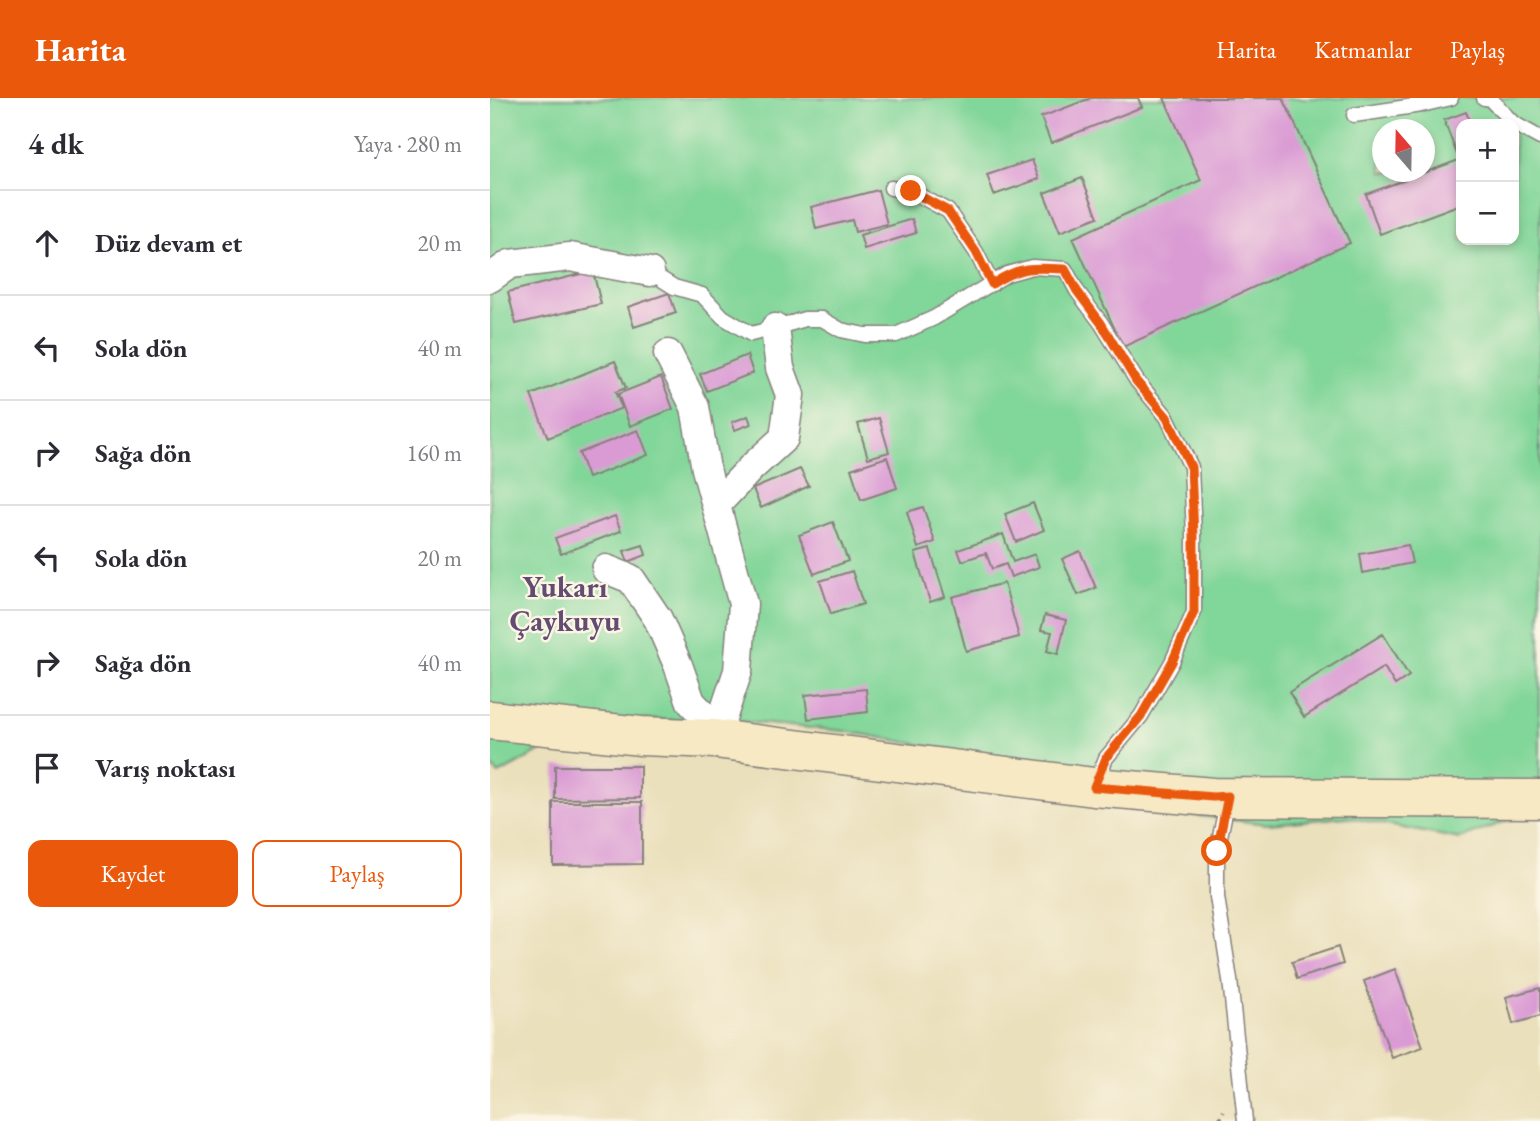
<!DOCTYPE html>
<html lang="tr">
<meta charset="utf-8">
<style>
:root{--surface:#fff;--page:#f2f2f3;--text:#2b2b33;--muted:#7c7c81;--line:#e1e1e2;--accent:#ea580c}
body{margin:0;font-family:"EB Garamond",serif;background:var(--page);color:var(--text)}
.controls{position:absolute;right:21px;top:21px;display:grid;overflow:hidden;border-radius:14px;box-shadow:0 4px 10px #0003}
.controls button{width:63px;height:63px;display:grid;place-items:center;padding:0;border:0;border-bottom:2px solid var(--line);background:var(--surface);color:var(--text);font:35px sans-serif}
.compass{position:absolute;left:882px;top:21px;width:63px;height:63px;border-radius:50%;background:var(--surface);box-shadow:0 4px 10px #0003;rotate:340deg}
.stop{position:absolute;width:21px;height:21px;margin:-16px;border:5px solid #ea580c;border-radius:50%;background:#fff}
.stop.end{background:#ea580c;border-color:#fff;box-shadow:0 2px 7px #0008}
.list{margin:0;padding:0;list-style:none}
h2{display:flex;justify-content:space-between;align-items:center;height:91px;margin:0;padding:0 28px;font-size:30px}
h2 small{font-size:23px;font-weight:400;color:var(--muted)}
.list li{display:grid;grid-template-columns:46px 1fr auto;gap:21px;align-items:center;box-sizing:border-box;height:105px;padding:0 28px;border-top:2px solid var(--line)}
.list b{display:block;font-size:26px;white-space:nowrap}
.list em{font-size:23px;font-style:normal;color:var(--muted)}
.actions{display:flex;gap:14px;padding:21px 28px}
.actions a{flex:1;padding:16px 0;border:2px solid var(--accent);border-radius:14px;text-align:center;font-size:24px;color:var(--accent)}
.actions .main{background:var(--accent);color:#fff}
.icon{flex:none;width:38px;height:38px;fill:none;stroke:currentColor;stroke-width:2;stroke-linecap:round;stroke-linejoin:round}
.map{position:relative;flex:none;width:1050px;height:1023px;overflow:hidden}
header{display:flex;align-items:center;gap:42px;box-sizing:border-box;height:98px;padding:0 35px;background:var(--accent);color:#fff}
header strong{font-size:33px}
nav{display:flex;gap:38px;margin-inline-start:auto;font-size:24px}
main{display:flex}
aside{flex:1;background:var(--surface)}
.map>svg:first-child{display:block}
.green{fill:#81d699;stroke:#527c6a;stroke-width:2;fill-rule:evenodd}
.building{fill:#da9bd4}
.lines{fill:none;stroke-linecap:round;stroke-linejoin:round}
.lane-casing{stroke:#86817c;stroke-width:17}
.street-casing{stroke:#86817c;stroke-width:31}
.secondary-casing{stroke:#86817c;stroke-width:41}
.path{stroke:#86817c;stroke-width:4.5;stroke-dasharray:5 5;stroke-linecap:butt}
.lane{stroke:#fff;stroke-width:14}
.street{stroke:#fff;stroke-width:28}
.secondary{stroke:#f6e9c3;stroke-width:38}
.route{stroke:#ea580c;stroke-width:9}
.labels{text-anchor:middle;stroke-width:5;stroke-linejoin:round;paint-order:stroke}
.quarter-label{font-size:30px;font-weight:bold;fill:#624c71;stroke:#fcf5e5}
</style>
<header>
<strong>Harita</strong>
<nav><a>Harita</a><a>Katmanlar</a><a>Paylaş</a></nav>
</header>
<main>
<aside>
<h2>4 dk<small>Yaya · 280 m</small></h2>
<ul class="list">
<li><svg class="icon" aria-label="ahead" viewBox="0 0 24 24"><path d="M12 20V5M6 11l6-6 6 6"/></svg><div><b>Düz devam et</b></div><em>20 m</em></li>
<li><svg class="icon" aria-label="left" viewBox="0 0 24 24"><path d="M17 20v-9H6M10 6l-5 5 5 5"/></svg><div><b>Sola dön</b></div><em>40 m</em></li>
<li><svg class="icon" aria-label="right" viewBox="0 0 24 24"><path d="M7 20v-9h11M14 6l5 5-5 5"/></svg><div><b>Sağa dön</b></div><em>160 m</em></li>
<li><svg class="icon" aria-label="left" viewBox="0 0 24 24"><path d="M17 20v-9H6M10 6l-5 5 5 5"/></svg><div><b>Sola dön</b></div><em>20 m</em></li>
<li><svg class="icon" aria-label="right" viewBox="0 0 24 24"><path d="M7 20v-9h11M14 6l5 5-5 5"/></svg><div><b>Sağa dön</b></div><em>40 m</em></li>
<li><svg class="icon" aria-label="arrive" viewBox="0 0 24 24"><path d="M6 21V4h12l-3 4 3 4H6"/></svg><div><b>Varış noktası</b></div></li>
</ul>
<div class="actions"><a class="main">Kaydet</a><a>Paylaş</a></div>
</aside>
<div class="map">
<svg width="1050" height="1023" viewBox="0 0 1050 1023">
<rect width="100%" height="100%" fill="#fcf5e5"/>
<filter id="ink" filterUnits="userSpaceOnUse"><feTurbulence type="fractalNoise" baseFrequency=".0143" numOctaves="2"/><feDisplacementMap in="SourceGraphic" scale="14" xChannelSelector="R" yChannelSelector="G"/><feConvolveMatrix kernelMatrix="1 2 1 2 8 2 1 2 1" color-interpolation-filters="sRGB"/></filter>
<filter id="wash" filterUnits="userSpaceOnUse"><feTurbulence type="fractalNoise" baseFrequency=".00686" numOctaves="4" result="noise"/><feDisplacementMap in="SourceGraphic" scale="28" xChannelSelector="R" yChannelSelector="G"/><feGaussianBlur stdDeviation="1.57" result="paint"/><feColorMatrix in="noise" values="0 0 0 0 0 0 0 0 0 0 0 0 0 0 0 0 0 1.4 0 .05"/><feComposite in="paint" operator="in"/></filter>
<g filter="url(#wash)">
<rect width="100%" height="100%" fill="#eae0bc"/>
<path class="green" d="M 0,0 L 1050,0 L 1050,710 L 970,741 L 856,719 L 777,726 L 674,714 L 538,666 L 354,633 L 233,622 L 107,622 L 9,676 L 0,668 ZM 971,26 L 1024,26 L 1024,142 L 971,142 ZM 892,32 L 934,32 L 934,74 L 892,74 Z"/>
<g id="blocks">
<path class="building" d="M 601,0 L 648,0 L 652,9 L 561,45 L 551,19 Z
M 674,0 L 793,0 L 860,145 L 633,249 L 583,140 L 711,82 Z
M 976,14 L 981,26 L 971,26 L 971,106 L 890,136 L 876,96 L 969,62 L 954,22 Z
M 542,62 L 549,81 L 504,97 L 497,77 Z
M 592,80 L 608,119 L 570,134 L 554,95 Z
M 388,92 L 397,126 L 365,134 L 362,122 L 326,131 L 321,109 Z
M 422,121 L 426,135 L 374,151 L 370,137 Z
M 103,173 L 111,206 L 26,226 L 18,194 Z
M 179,195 L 186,215 L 144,229 L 138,209 Z
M 257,257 L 263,275 L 217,293 L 210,276 Z
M 125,263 L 136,290 L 125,294 L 132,310 L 58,340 L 41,297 Z
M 171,279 L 183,311 L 140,328 L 128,296 Z
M 258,318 L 261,326 L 245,332 L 242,324 Z
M 389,320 L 399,354 L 378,360 L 368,326 Z
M 148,332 L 158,357 L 98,380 L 89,355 Z
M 397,359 L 407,390 L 371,402 L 361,371 Z
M 310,371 L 319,388 L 271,410 L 263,391 Z
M 543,405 L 554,432 L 526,444 L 515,416 Z
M 433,409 L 445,444 L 428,450 L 417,414 Z
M 125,418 L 131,433 L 71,456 L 65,440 Z
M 343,424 L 358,463 L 324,476 L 309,437 Z
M 513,436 L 523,464 L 545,456 L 549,469 L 521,479 L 516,466 L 502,471 L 496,455 L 472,463 L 468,452 Z
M 153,447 L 156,457 L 138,464 L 134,453 Z
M 918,447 L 922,465 L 873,475 L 870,456 Z
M 440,451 L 455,499 L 440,504 L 425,455 Z
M 590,453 L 606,490 L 588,497 L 572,461 Z
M 362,473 L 373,506 L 341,516 L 330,483 Z
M 514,485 L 529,539 L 476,553 L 462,499 Z
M 555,517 L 576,522 L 568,556 L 557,553 L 562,534 L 551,532 Z
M 893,536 L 919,578 L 905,587 L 894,569 L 814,619 L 799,594 Z
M 376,591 L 378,614 L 318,621 L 315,597 Z
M 65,668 L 150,668 L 150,700 L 65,701 Z
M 63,704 L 152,704 L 152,766 L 63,767 Z
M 848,849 L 853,866 L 807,881 L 802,864 Z
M 905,871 L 933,949 L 902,960 L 874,883 Z
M 1050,890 L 1050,918 L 1023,926 L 1016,899 Z"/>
</g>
</g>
<g filter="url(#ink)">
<use href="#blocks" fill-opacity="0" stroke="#86817c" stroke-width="2"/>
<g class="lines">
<defs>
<path id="lane" d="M 994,0 L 999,0 L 1023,25 L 1050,40
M 864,17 L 931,7 L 961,0
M 401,90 L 421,93 L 458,113 L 486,154 L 502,186
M 160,174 L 184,189 L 212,197 L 233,219 L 261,236 L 285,230 L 315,221 L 332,221 L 351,232 L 375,237 L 406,237 L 444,220 L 517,176 L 542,169 L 575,171 L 587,193 L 611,225 L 647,283 L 677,319 L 701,369 L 704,437 L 704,514 L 682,564 L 651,618 L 616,660 L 605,687
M 738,700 L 727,753 L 727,799 L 740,882 L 755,1023"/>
<path id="street" d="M 0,180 L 20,166 L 80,159 L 160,174
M 178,256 L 205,309 L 216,371 L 253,506 L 248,573 L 225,641
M 226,407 L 261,370 L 294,340 L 300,297 L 290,270 L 285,230
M 116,471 L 141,481 L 168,521 L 188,567 L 201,604 L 227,631"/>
<path id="secondary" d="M 0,622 L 151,638 L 225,641 L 604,689 L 723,699 L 1050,701"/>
</defs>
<use href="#lane" class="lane-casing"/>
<use href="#street" class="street-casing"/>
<use href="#secondary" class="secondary-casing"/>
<path class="path" d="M 729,1023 L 734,1013"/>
<use href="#lane" class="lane"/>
<use href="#street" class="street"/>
<use href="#secondary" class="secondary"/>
</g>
</g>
<g class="lines" filter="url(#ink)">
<path class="route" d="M 421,93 L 458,113 L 486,154 L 502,186 C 530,168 543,169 575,171 L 587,193 L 611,225 L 646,283 L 677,319 L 701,369 L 704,437 L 704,514 L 682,564 L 651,618 L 616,660 L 604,689 L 723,699 L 738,698 L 727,753"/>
</g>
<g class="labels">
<g class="quarter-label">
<text x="75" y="499">Yukarı<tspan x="75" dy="34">Çaykuyu</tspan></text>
</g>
</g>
</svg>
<div class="controls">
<button>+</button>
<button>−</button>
</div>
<svg class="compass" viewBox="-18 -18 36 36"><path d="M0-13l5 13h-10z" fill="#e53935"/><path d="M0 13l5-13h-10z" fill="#7c7c81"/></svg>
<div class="stop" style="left:727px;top:753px"></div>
<div class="stop end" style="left:421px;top:93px"></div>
</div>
</main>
